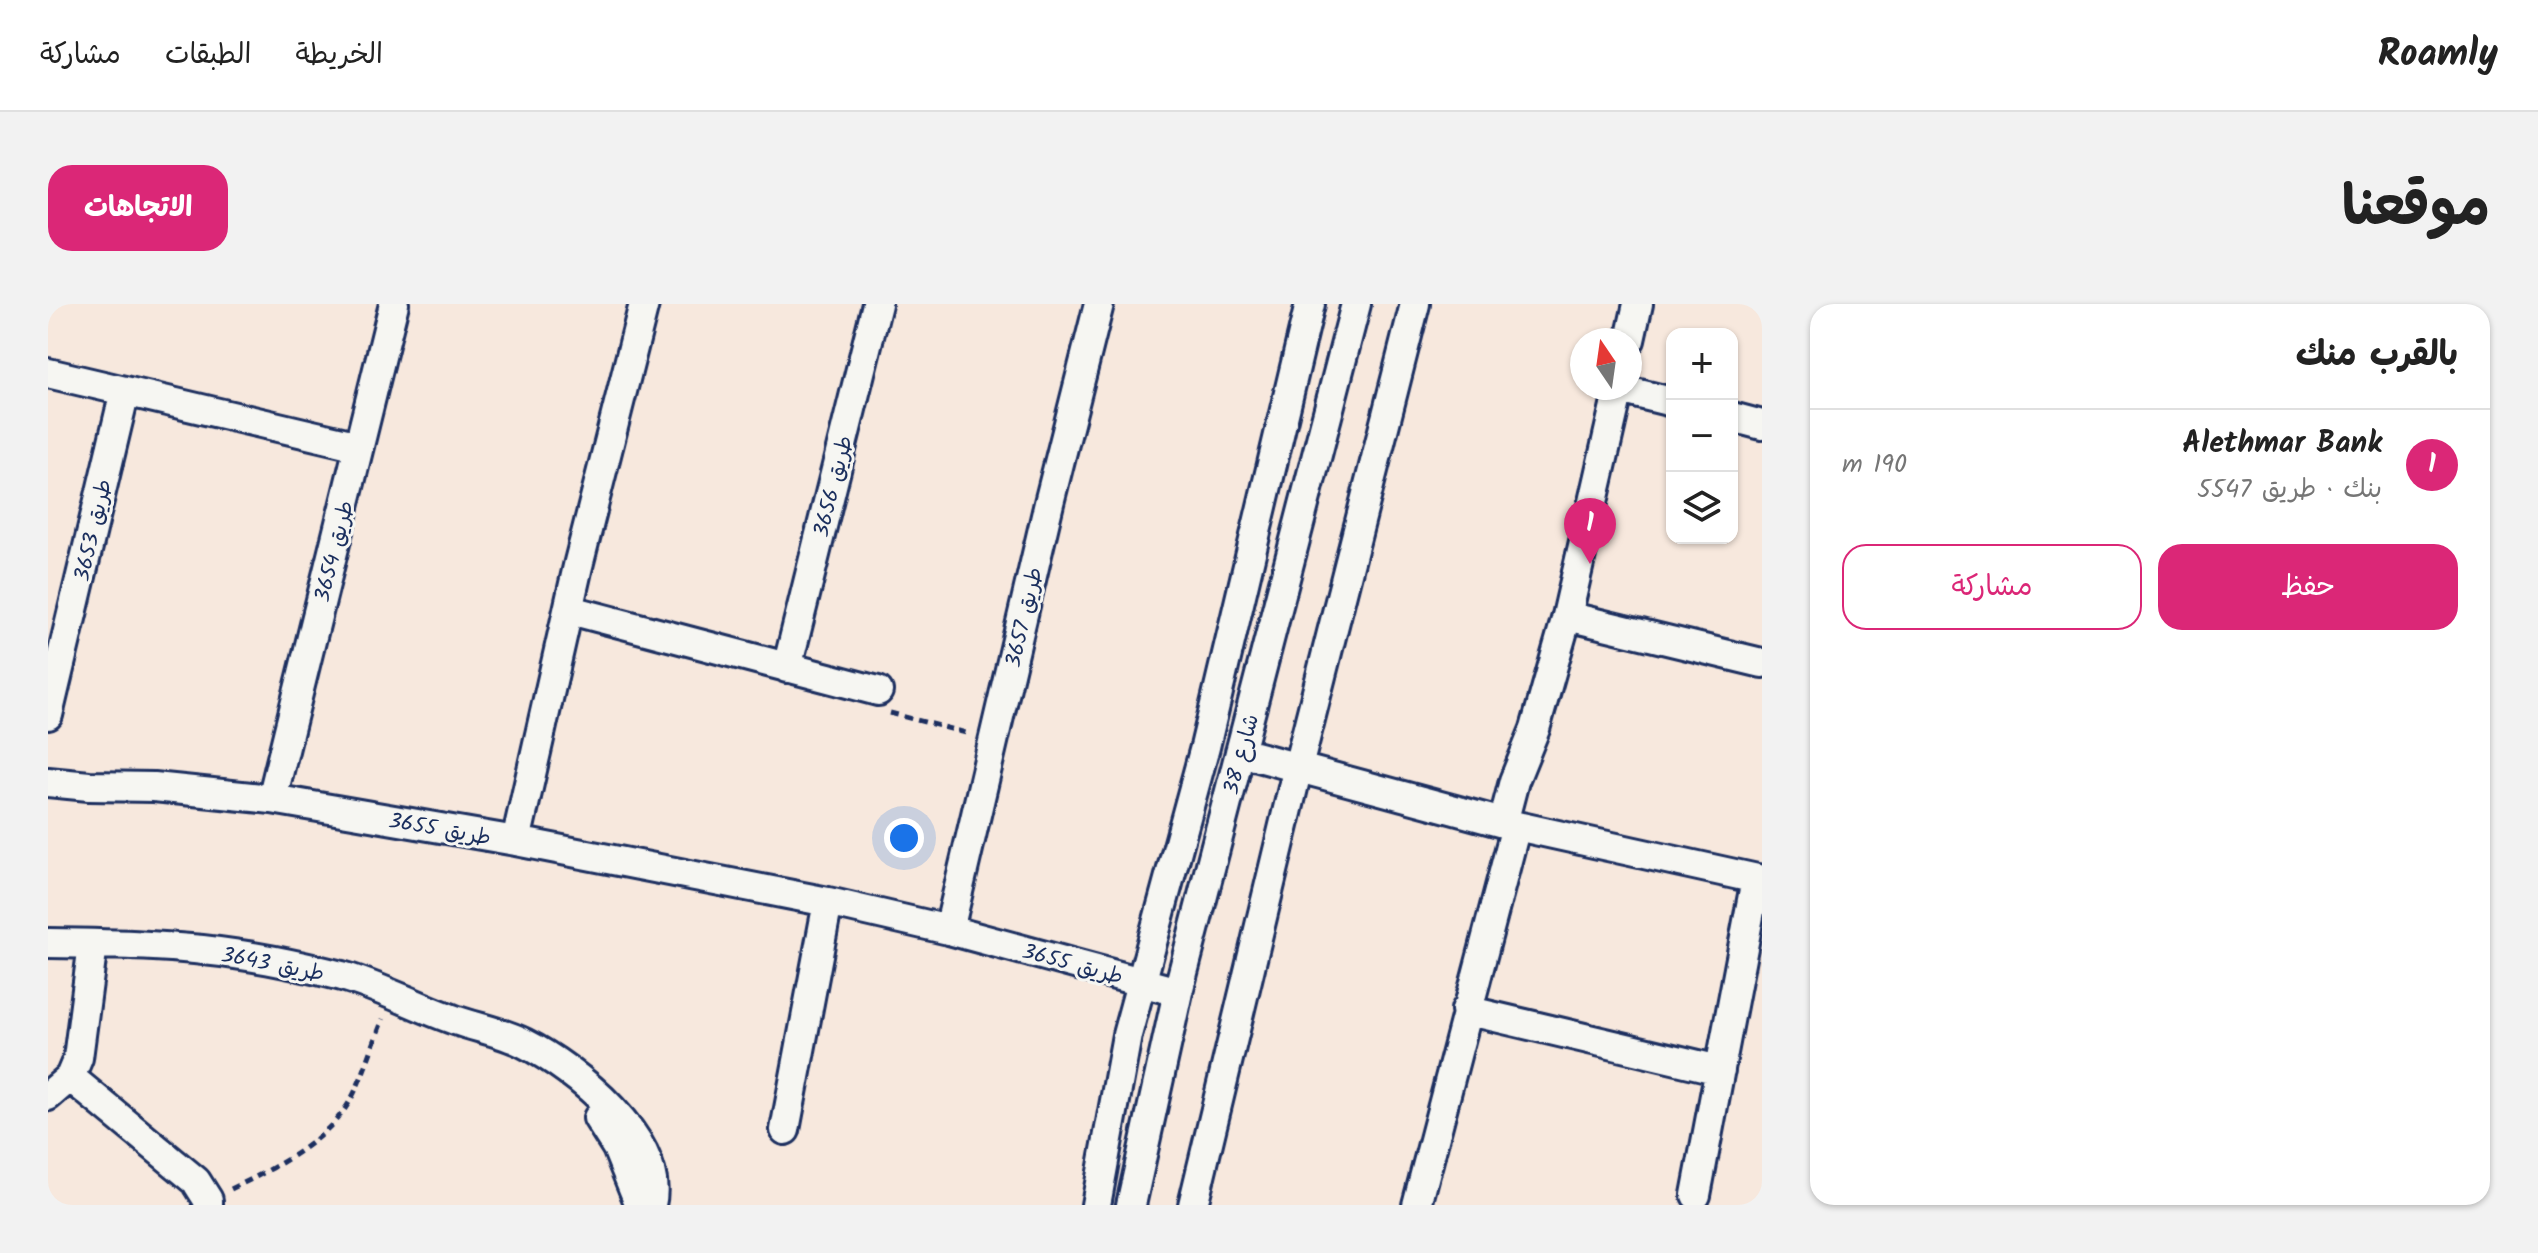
<!DOCTYPE html>
<html lang="ar">
<meta charset="utf-8">
<style>
:root{--surface:#fff;--page:#f2f2f2;--text:#222;--muted:#767676;--line:#e0e0e0;--accent:#db2777}
body{margin:0;font-family:Kalam,"Playpen Sans Arabic",sans-serif;background:var(--page);color:var(--text);direction:rtl}
.controls{position:absolute;right:24px;top:24px;display:grid;overflow:hidden;border-radius:16px;box-shadow:0 2px 6px #0004}
.controls button{width:72px;height:72px;display:grid;place-items:center;padding:0;border:0;border-bottom:2px solid var(--line);background:var(--surface);color:var(--text);font:40px sans-serif}
.compass{position:absolute;left:1522px;top:24px;width:72px;height:72px;border-radius:50%;background:var(--surface);box-shadow:0 2px 6px #0004;rotate:347deg}
.you{position:absolute;left:856px;top:534px;width:28px;height:28px;margin:-20px;border:6px solid #fff;border-radius:50%;background:#1a73e8;box-shadow:0 0 0 12px #1a73e833}
.badge{display:grid;place-items:center;width:52px;height:52px;border-radius:50%;background:var(--accent);color:#fff;font-size:26px;font-weight:700}
.pin{position:absolute;translate:-50% -66px;filter:drop-shadow(0 2px 4px #0008)}
.pin::after{content:'';position:absolute;top:42px;width:28px;height:24px;background:inherit;clip-path:polygon(0 0,100% 0,50% 100%)}
.list{margin:0;padding:0;list-style:none}
h2{display:flex;justify-content:space-between;align-items:center;height:104px;margin:0;padding:0 32px;font-size:34px}
h2 small{font-size:26px;font-weight:400;color:var(--muted)}
.list li{display:grid;grid-template-columns:52px 1fr auto;gap:24px;align-items:center;box-sizing:border-box;height:112px;padding:0 32px;border-top:2px solid var(--line)}
.list b{display:block;font-size:30px;white-space:nowrap}
.list p{margin:0;font-size:26px;white-space:nowrap;color:var(--muted)}
.list em{font-size:26px;font-style:normal;color:var(--muted)}
.actions{display:flex;gap:16px;padding:24px 32px}
.actions a{flex:1;padding:18px 0;border:2px solid var(--accent);border-radius:24px;text-align:center;font-size:28px;color:var(--accent)}
.actions .main{background:var(--accent);color:#fff}
.icon{flex:none;width:44px;height:44px;fill:none;stroke:currentColor;stroke-width:2;stroke-linecap:round;stroke-linejoin:round}
.map{position:relative;flex:none;width:1714px;height:901px;overflow:hidden;direction:ltr;border-radius:24px}
header{display:flex;align-items:center;gap:48px;box-sizing:border-box;height:112px;padding:0 40px;background:var(--surface);border-bottom:2px solid var(--line)}
header strong{font-size:38px}
nav{display:flex;gap:44px;margin-inline-start:auto;font-size:28px}
.intro{display:flex;align-items:center;justify-content:space-between;box-sizing:border-box;height:192px;padding:0 48px}
h1{margin:0;font-size:56px}
.button{padding:20px 36px;border-radius:24px;background:var(--accent);color:#fff;font-size:28px;font-weight:700}
main{display:flex;gap:48px;padding:0 48px}
aside{flex:1;background:var(--surface);border-radius:24px;box-shadow:0 2px 6px #0004}
.map>svg:first-child{display:block}
.lines{fill:none;stroke-linecap:round;stroke-linejoin:round}
.minor-casing{stroke:#1b2f5e;stroke-width:34}
.path{stroke:#1b2f5e;stroke-width:5;stroke-dasharray:8 6;stroke-linecap:butt}
.minor{stroke:#f6f6f2;stroke-width:28}
.labels{text-anchor:middle;stroke-width:6;stroke-linejoin:round;paint-order:stroke}
.street-label{font-size:22px;fill:#1b2f5e;stroke:#f6f6f2}
</style>
<header>
<strong>Roamly</strong>
<nav><a>الخريطة</a><a>الطبقات</a><a>مشاركة</a></nav>
</header>
<div class="intro"><h1>موقعنا</h1><a class="button">الاتجاهات</a></div>
<main>
<aside>
<h2>بالقرب منك<small></small></h2>
<ul class="list">
<li><span class="badge">1</span><div><b>Alethmar Bank</b><p>بنك · طريق 5547</p></div><em>190 m</em></li>
</ul>
<div class="actions"><a class="main">حفظ</a><a>مشاركة</a></div>
</aside>
<div class="map">
<svg width="1714" height="901" viewBox="0 0 1714 901">
<rect width="100%" height="100%" fill="#f7e8dd"/>
<filter id="ink" filterUnits="userSpaceOnUse"><feTurbulence type="fractalNoise" baseFrequency=".0125" numOctaves="2"/><feDisplacementMap in="SourceGraphic" scale="16" xChannelSelector="R" yChannelSelector="G"/><feConvolveMatrix kernelMatrix="1 2 1 2 8 2 1 2 1" color-interpolation-filters="sRGB"/></filter>
<g filter="url(#ink)">
<g class="lines">
<defs>
<path id="minor" d="M 1582,36 L 1590,0
M 0,69 L 311,142
M 1571,85 L 1624,98
M 1684,113 L 1714,121
M 522,306 L 830,387
M 1519,312 L 1714,359
M 739,364 L 829,0
M 0,411 L 77,87
M 1192,448 L 1455,519 L 1714,576
M 0,478 L 41,482 L 106,483 L 224,495 L 468,537 L 780,598 L 901,626 L 1130,688
M 224,495 L 346,0
M 1455,519 L 1466,477 L 1487,425 L 1519,312 L 1571,84
M 468,537 L 530,262 L 596,0
M 901,626 L 1001,199 L 1051,0
M 0,639 C 64,640 130,641 193,651 C 227,656 262,664 294,672 C 333,683 369,703 407,716 C 430,724 454,728 476,739 C 526,764 618,836 603,901
M 1418,706 L 1672,766
M 22,773 L 148,877 L 160,896 L 160,901
M 0,792 L 22,773 L 30,754 L 45,640
M 550,814 L 569,844 L 592,901
M 737,826 L 780,598
M 1648,891 L 1708,575
M 1048,901 L 1079,731 L 1157,443 L 1262,0
M 1083,901 L 1130,688 L 1308,0
M 1145,901 L 1250,463 L 1367,0
M 1369,901 L 1468,522"/>
</defs>
<use href="#minor" class="minor-casing"/>
<path class="path" d="M 842,409 L 922,430
M 183,885 C 225,865 278,838 302,797 C 316,772 324,742 335,715"/>
<use href="#minor" class="minor"/>
</g>
</g>
<g class="labels">
<g class="street-label">
<text transform="translate(784 182) rotate(-76)" y="8">طريق 3656</text>
<text transform="translate(44 226) rotate(-77)" y="8">طريق 3653</text>
<text transform="translate(285 247) rotate(-76)" y="8">طريق 3654</text>
<text transform="translate(975 313) rotate(-77)" y="8">طريق 3657</text>
<text transform="translate(1192 450) rotate(-75)" y="8">شارع 38</text>
<text transform="translate(392 524) rotate(10)" y="8">طريق 3655</text>
<text transform="translate(225 659) rotate(11)" y="8">طريق 3643</text>
<text transform="translate(1025 659) rotate(15)" y="8">طريق 3655</text>
</g>
</g>
</svg>
<div class="controls">
<button>+</button>
<button>−</button>
<button><svg class="icon" aria-label="layers" viewBox="0 0 24 24"><path d="M12 4l9 5-9 5-9-5zM3 14l9 5 9-5"/></svg></button>
</div>
<svg class="compass" viewBox="-18 -18 36 36"><path d="M0-13l5 13h-10z" fill="#e53935"/><path d="M0 13l5-13h-10z" fill="#767676"/></svg>
<div class="you"></div>
<div class="pin badge" style="left:1542px;top:260px">1</div>
</div>
</main>
